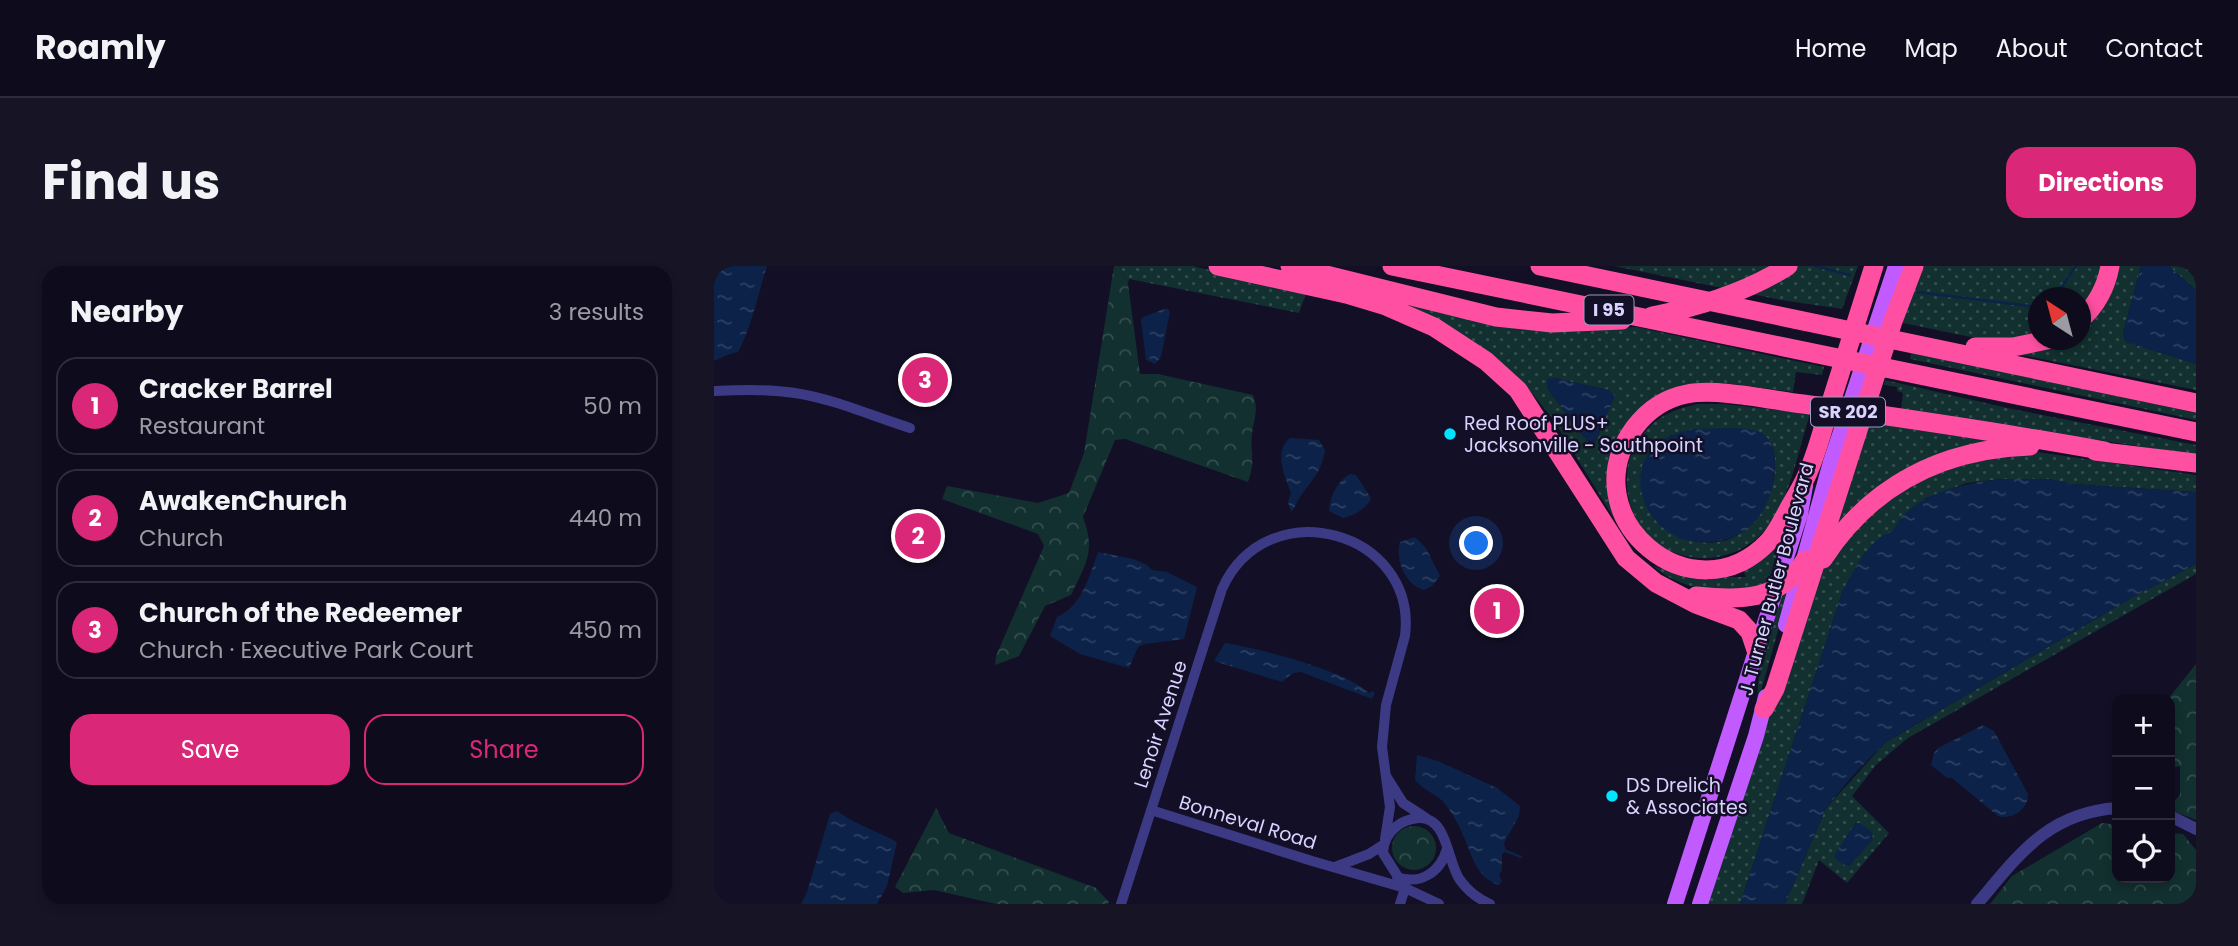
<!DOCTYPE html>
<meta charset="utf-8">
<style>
:root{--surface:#0e0b1c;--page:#171425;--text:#f1f3f6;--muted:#9b9ba3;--line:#2e2b3b;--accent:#db2777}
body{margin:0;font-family:Poppins,sans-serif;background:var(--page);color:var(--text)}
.controls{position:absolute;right:21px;bottom:21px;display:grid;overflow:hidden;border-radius:14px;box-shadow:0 4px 10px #0003}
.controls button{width:63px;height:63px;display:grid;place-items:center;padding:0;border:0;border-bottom:2px solid var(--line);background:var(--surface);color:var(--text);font:35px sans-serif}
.compass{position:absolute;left:1314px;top:21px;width:63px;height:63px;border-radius:50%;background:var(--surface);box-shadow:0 4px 10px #0003;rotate:324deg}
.you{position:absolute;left:763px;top:278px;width:24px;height:24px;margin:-18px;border:5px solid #fff;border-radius:50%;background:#1a73e8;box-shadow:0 0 0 10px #1a73e833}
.badge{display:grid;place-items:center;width:46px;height:46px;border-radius:50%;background:var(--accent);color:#fff;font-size:23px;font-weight:700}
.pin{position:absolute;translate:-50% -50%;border:4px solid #fff;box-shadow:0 2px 7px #0006}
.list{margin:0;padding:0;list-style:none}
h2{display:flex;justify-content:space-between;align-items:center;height:91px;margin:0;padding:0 28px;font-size:30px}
h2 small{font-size:23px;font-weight:400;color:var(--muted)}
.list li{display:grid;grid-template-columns:46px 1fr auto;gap:21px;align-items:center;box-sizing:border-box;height:98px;margin:0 14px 14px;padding:0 14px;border:2px solid var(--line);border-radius:21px}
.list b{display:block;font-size:26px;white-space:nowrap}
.list p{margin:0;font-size:23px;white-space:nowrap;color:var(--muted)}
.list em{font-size:23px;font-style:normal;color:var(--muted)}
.actions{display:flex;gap:14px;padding:21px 28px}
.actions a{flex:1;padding:16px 0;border:2px solid var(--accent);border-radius:21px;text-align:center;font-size:24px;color:var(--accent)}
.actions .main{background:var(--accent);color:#fff}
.icon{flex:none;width:38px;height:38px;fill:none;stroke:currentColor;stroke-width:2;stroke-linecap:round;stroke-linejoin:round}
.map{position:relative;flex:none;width:1482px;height:638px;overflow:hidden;border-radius:21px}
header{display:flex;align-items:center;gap:42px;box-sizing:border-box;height:98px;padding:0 35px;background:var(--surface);border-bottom:2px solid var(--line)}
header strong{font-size:33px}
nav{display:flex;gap:38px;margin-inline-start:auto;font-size:24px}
.intro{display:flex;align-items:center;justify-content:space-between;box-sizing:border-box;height:168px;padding:0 42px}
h1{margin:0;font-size:49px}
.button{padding:18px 32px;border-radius:21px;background:var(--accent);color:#fff;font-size:24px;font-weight:700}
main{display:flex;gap:42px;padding:0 42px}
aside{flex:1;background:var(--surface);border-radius:21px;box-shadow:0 4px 10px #0003}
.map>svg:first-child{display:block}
.grass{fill:url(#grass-dots);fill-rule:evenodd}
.forest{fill:url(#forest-crowns)}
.water{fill:url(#water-ripples)}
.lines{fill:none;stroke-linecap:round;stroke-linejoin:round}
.stream{stroke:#0c2248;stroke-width:2.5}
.minor{stroke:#3d3a85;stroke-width:10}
.tertiary{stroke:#3d3a85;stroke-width:12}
.primary{stroke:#c25bff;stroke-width:16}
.motorway{stroke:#ff4fa3;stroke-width:19}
.poi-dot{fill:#00e5ff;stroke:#130f26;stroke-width:2.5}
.labels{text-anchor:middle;stroke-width:5;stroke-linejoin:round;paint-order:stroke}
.shield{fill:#130f26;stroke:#9e99be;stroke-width:2}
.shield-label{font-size:18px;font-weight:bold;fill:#d9d4ff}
.poi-label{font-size:19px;fill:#d9d4ff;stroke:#130f26;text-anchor:start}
.street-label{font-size:19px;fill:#d9d4ff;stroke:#130f26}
</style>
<header>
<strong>Roamly</strong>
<nav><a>Home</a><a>Map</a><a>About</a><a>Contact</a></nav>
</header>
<div class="intro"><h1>Find us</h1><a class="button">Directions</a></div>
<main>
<aside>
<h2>Nearby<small>3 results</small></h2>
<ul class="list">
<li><span class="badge">1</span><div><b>Cracker Barrel</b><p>Restaurant</p></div><em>50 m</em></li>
<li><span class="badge">2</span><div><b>AwakenChurch</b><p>Church</p></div><em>440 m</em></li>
<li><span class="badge">3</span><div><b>Church of the Redeemer</b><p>Church · Executive Park Court</p></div><em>450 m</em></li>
</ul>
<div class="actions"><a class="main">Save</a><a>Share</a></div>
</aside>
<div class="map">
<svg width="1482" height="638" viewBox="0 0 1482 638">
<defs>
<pattern id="grass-dots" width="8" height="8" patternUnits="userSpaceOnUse" patternTransform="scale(1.75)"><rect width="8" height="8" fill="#12302f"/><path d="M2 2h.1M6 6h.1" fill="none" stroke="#344d4e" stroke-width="1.8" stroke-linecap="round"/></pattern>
<pattern id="forest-crowns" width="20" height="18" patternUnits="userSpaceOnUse" patternTransform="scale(1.75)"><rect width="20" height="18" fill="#12302f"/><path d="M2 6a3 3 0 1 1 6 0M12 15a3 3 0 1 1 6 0" fill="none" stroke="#344d4e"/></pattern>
<pattern id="water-ripples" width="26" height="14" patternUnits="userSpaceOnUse" patternTransform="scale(1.75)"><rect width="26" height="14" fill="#0c2248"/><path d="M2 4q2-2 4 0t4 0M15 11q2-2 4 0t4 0" fill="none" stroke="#2f4163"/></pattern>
</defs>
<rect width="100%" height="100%" fill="#130f26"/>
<path class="grass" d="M 405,0 L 479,0 L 592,27 L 585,47 L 415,13 L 414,17 Z
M 900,0 L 1144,0 L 1128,43 L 1067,34 Z
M 1204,0 L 1392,0 L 1367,48 L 1366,32 L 1324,32 L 1324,72 L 1276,75 L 1184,56 Z
M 1399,0 L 1427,0 L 1409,67 L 1412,76 L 1482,98 L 1482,124 L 1293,86 C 1318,81 1341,74 1366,74 L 1367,59 Z
M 1455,0 L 1482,0 L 1482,24 Z
M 697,39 L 774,58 L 806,63 L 851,66 L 922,61 L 1110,101 L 1108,109 L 1082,106 L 1079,126 L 1020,118 L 989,117 L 918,151 L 907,166 L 899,185 L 894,206 L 897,240 L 904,259 L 839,153 L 807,114 L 695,43 ZM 840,112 L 894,124 L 900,130 L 882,175 L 876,176 L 872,174 L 833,122 Z
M 1197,86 L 1482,147 L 1482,154 L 1196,93 Z
M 1171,114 L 1298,143 L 1482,179 L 1482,189 L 1187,144 L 1189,127 L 1183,125 L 1183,121 L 1170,119 Z
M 984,138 L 1011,138 L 1096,148 C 1086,179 1076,229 1059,254 C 1013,322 910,294 913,211 C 914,197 914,192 922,183 C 925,180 927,173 929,169 C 941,150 964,142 984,138 ZM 957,169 L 1058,178 C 1069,214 1050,261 1013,274 C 996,279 981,276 965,272 L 928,200 L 936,185 Z
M 1151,156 L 1295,178 L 1228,192 L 1107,291 Z
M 1317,185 L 1482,209 L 1482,226 L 1358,218 L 1335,213 L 1288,213 L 1253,217 L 1212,232 L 1204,239 L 1179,265 L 1151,287 L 1129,324 L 1026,638 L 994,638 L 1074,391 L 1106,305 L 1139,260 L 1214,206 Z
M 1066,278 L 1053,320 C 1014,329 971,327 939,300 L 975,311 L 1032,311 L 1029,304 Z
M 1482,298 L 1482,308 L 1194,472 L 1162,499 L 1138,530 L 1175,567 L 1133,617 L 1105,594 L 1088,638 L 1071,638 L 1112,542 L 1171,477 L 1419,331 Z
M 1075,326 L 1043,439 L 1045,401 L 1068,330 Z"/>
<path class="forest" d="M 400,0 L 405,0 L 414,17 L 426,108 L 444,108 L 539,129 C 545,144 540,152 538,167 C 536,187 542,195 534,216 L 411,173 L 401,174 L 369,251 C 382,286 372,297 357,329 L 331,340 L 305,390 L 281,399 L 282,390 L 330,280 L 324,268 L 228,233 L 233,220 L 324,237 L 355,227 L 370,187 Z
M 1482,398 L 1482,554 L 1456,544 L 1456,539 L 1466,529 L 1466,500 L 1456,502 L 1456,433 L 1454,433 Z
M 222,542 L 235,567 L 382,622 L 395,636 L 394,638 L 282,638 L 220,624 L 189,627 L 181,621 Z
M 1388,557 L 1403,559 L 1403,612 L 1456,612 L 1456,567 L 1469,568 L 1482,584 L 1482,638 L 1276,638 L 1298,610 Z
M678 582a22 22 0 1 1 44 0a22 22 0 1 1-44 0Z"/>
<path class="water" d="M 0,0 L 53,0 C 44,28 38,60 24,86 L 13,89 L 0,95 Z
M 1427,0 L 1455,0 L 1482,24 L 1482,98 L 1412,76 L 1409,67 Z
M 453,42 L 456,46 L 447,91 L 441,98 L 432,94 L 427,54 L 429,51 Z
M 840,112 L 895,124 L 901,130 L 881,176 L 872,174 L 833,122 L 833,113 Z
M 981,163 C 998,163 1037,159 1049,168 C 1058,174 1061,186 1061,196 C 1061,230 1046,265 1010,274 C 927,295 886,177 981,163 Z
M 576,172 L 605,174 L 611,184 C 607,208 598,213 586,231 C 582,236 582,241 577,246 L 574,236 L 577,227 C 571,211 559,185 576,172 Z
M 636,208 L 642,209 L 657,232 C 654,242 639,250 629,252 L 615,245 C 616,231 623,215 636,208 Z
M 1288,213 L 1335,213 L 1358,218 L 1482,226 L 1482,298 L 1419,331 L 1171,477 L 1141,507 L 1112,542 L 1071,638 L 1026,638 L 1129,324 C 1141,303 1155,272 1179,265 C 1195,228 1251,217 1288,213 Z
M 701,271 L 712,282 L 726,310 L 718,320 L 710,324 C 691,319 681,293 686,276 Z
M 384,286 L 419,293 L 433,299 L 438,304 L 453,306 L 483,321 L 470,373 L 430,378 L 424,381 L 415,402 L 366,388 L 336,370 L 343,351 C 368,340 375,311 384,286 Z
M 511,377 C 544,382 632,405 655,427 L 658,425 L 661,427 L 658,433 L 587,406 L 579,407 L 568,416 L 500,395 Z
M 1269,459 L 1280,465 L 1314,528 C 1314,544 1298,554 1284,550 L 1238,512 L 1233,512 L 1217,499 L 1220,487 L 1224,482 Z
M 703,489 L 724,495 L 783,522 L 806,540 L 805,550 L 790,577 L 792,585 L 788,588 L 788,604 L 785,609 L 788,615 L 785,619 C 761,612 758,587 748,567 C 744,557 738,547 731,538 C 724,528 710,525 701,514 Z
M 123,545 C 138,557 165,566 183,576 L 173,620 L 163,638 L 87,638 L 93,626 L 116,548 Z
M 1141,557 L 1146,557 L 1158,566 L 1159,573 L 1136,600 L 1132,600 L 1124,595 L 1120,590 Z"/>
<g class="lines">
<path class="stream" d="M 1101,0 L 1136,9
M 1203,26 L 1324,41
M 1336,32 L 1347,22 L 1362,0
M 792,585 L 807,591"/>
<path class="minor" d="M 0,125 C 28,124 54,123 81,127 C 120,133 158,150 196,162
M 672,510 L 689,537 L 712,552
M 437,544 L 598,595 L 691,622 L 686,638
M 621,601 L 655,588 L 669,579
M 683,611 C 706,619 726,607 733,583
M 407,638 L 508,323 C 553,223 704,265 691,370 L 672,439 L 668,481 L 676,541 L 671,573
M 725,638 L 691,622 L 669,587 C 669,575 674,567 683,560 C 689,555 696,553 704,552 C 734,550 733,596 746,614 C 754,625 764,633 776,638"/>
<path class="tertiary" d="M 1456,550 L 1482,563
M 1263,638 C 1305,589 1333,547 1403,542"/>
<path class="primary" d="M 1072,359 L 1117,196 L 1182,0
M 961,638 L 1086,248 L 1091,220
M 986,638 L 1042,470 L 1052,431"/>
<path class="motorway" d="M 504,0 L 632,28 L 672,40 L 720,61 L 772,95 L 804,124 L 912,292 L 942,317 L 982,338 L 1025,354 L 1036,366 L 1042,384
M 576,0 L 782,51 L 838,57 L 908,54
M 678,0 L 1482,166
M 826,0 L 1482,137
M 1160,0 C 1146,45 1131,91 1117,136 C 1109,161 1103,188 1092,211 C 1087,222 1080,233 1074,244 C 1068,255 1063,266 1055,275 C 979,356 854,250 921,161 C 934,144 952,132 973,128 C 1004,122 1056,134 1089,138 C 1190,152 1291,167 1391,185
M 938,50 C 985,41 1033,26 1074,0
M 1366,54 C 1383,39 1392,22 1396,0
M 1261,81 L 1299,81 L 1333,74
M 1381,185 L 1482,197
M 1109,293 C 1157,219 1229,183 1316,180
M 982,330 C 1025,334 1066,336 1091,294
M 1050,443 L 1061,423 L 1179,55 L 1200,0"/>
</g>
<g class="poi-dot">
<circle cx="736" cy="168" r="7"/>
<circle cx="898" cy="530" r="7"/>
</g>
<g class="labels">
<g class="shield">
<rect x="870.5" y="29.5" width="49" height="29" rx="5"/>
<rect x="1097" y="131.5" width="74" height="29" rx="5"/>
</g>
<g class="shield-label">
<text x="895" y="50">I 95</text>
<text x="1134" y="152">SR 202</text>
</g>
<g class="poi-label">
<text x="750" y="164">Red Roof PLUS+<tspan x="750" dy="22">Jacksonville - Southpoint</tspan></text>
<text x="912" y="526">DS Drelich<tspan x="912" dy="22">&amp; Associates</tspan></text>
</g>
<g class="street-label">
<text transform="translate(1062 313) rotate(-75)" y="7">J. Turner Butler Boulevard</text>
<text transform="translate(446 458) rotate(-72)" y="7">Lenoir Avenue</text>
<text transform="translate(534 556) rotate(17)" y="7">Bonneval Road</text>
</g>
</g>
</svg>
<div class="controls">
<button>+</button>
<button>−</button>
<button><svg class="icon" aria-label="locate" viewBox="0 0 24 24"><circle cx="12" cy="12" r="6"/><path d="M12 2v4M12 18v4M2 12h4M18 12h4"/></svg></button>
</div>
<svg class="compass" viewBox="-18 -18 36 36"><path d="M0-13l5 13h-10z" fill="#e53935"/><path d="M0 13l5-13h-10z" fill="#9b9ba3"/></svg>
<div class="you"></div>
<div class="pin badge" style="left:783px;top:345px">1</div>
<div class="pin badge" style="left:204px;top:270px">2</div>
<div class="pin badge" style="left:211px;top:114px">3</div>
</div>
</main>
